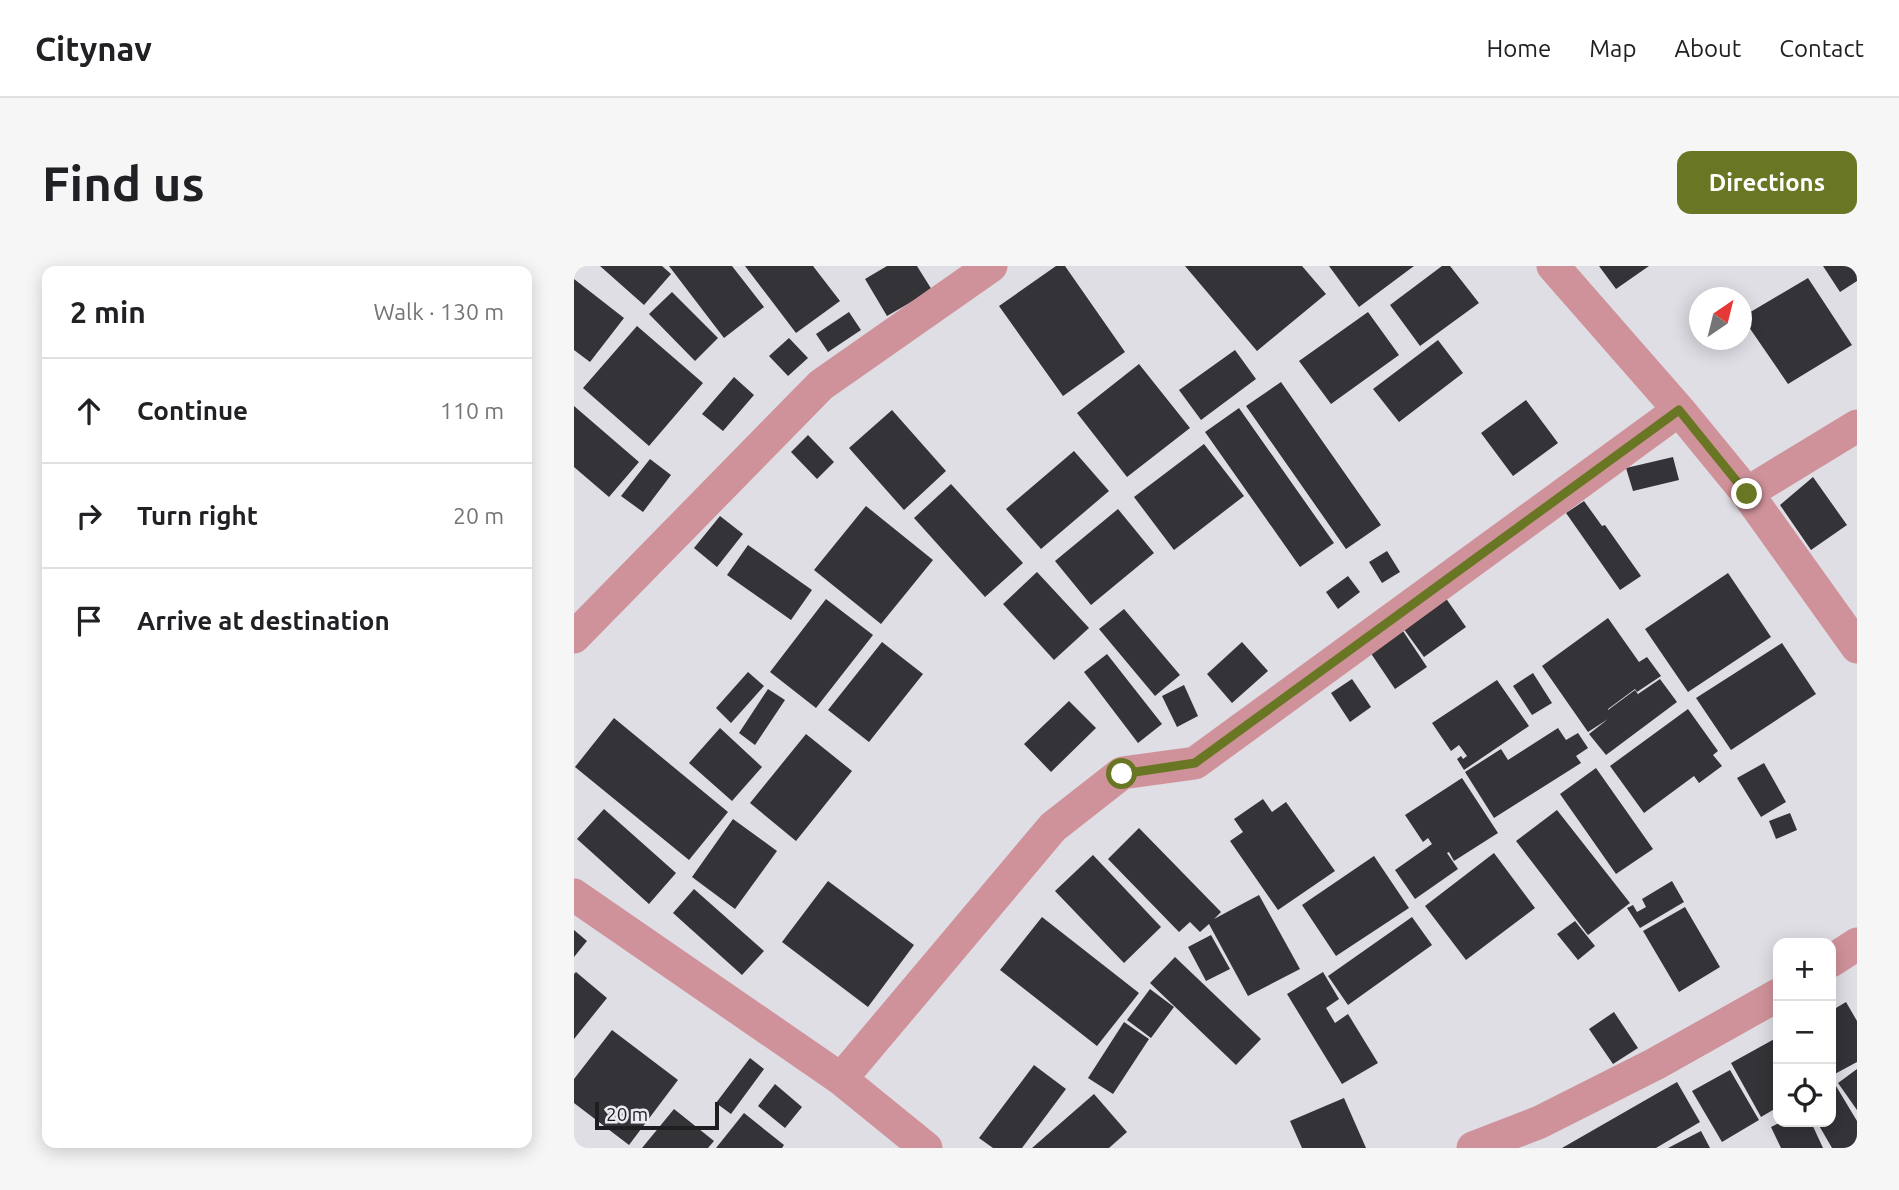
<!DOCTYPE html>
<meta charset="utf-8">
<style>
:root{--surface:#fff;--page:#f6f6f6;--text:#202124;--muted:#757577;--line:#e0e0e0;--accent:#697724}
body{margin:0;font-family:Ubuntu,sans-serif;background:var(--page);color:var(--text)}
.controls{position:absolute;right:21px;bottom:21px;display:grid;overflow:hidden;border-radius:14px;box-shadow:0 4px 18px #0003}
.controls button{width:63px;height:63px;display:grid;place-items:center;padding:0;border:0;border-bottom:2px solid var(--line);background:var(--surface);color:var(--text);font:35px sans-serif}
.compass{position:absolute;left:1115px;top:21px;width:63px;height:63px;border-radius:50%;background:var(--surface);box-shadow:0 4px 18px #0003;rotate:35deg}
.scale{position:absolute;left:21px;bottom:18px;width:124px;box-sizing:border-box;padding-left:7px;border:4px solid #1e1d1f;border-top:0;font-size:19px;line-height:24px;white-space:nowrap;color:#1e1d1f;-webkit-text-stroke:5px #edebf2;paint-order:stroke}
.stop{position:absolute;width:21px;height:21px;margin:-16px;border:5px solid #697724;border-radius:50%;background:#fff}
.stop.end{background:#697724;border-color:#fff;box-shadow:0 2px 7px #0008}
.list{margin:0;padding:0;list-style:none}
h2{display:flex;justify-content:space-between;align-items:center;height:91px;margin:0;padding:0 28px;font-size:30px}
h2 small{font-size:23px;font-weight:400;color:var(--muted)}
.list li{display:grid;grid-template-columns:46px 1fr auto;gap:21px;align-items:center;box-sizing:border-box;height:105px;padding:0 28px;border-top:2px solid var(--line)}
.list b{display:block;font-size:26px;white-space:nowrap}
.list em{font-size:23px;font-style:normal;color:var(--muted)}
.icon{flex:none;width:38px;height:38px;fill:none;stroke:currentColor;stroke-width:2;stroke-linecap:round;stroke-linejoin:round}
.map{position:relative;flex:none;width:1283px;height:882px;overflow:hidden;border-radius:14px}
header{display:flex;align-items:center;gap:42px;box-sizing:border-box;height:98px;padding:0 35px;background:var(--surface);border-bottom:2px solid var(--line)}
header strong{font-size:33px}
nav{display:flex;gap:38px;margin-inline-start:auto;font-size:24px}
.intro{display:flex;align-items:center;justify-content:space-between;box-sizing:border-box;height:168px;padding:0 42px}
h1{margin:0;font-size:49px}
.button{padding:18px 32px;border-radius:14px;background:var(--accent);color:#fff;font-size:24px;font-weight:700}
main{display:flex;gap:42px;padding:0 42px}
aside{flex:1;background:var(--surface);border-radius:14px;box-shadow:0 4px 18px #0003}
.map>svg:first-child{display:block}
.building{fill:#343338}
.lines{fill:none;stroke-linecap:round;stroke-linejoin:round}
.street{stroke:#d0929a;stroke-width:33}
.route{stroke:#697724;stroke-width:9}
</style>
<header>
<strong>Citynav</strong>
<nav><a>Home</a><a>Map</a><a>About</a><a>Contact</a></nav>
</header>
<div class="intro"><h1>Find us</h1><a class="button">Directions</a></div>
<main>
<aside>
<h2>2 min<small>Walk · 130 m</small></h2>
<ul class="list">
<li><svg class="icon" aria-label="ahead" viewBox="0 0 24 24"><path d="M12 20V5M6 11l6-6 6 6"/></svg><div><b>Continue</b></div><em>110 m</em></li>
<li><svg class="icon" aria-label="right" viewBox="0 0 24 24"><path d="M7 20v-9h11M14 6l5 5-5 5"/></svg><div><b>Turn right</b></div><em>20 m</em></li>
<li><svg class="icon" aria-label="arrive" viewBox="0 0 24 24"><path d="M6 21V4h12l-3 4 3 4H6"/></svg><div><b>Arrive at destination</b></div></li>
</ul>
</aside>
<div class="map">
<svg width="1283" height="882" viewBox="0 0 1283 882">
<rect width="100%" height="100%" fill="#dfdee4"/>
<path class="building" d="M 26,0 L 88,0 L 97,8 L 70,39 Z
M 95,0 L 158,0 L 190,41 L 150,72 Z
M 171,0 L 239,0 L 266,35 L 222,67 Z
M 313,0 L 343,0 L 358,24 L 313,50 L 291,13 Z
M 482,0 L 491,0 L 551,86 L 489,130 L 425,40 Z
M 611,0 L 728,0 L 752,28 L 683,85 Z
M 755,0 L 840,0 L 785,41 Z
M 868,0 L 876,0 L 905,37 L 846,80 L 816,39 Z
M 1025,0 L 1075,0 L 1042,23 Z
M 1249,0 L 1283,0 L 1283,15 L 1266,26 Z
M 1234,12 L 1278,79 L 1214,118 L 1168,51 Z
M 0,13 L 50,52 L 16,96 L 0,84 Z
M 98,26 L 144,72 L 121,95 L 75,48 Z
M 275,46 L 287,64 L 254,86 L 242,68 Z
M 794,46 L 825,89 L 757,138 L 725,95 Z
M 63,60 L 129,117 L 75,180 L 9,122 Z
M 215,72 L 234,92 L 214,110 L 195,90 Z
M 864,74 L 889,107 L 825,156 L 799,123 Z
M 661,84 L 682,113 L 627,154 L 605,124 Z
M 565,98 L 616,162 L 553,211 L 503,147 Z
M 160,111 L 180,129 L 149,165 L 128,148 Z
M 707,116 L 807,259 L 772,283 L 672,140 Z
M 952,134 L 984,177 L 939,210 L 907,167 Z
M 0,140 L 65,196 L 35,231 L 0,201 Z
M 665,142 L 760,277 L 726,301 L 631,166 Z
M 318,144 L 372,205 L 330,244 L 275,182 Z
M 234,169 L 260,196 L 243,213 L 217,186 Z
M 630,178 L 670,230 L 600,284 L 560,231 Z
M 500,185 L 535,225 L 467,283 L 432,243 Z
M 1099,191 L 1105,214 L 1059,225 L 1052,202 Z
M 76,193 L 97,209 L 69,246 L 47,230 Z
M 1239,211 L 1273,259 L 1237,284 L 1206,239 Z
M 377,218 L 449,297 L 411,331 L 340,252 Z
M 1010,235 L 1028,260 L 1031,259 L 1067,310 L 1046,324 L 992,247 Z
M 292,240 L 359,294 L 307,358 L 240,304 Z
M 544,243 L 580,287 L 517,339 L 481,295 Z
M 146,250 L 169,268 L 143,301 L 120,282 Z
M 174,279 L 238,324 L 217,354 L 153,309 Z
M 813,285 L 826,306 L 808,317 L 795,296 Z
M 463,306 L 515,362 L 480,394 L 429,338 Z
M 1154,307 L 1197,371 L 1114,426 L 1071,363 Z
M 774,310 L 786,326 L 764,343 L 752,326 Z
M 871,331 L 892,361 L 850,391 L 829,362 Z
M 252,333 L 299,369 L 242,442 L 196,406 Z
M 550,343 L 606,409 L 581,430 L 525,363 Z
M 1034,352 L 1065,396 L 1073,391 L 1087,410 L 1063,426 L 1061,423 L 1034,443 L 1034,444 L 1061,424 L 1066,431 L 1064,428 L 1086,413 L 1103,436 L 1032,489 L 1015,468 L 1034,453 L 1014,466 L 968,400 Z
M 829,365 L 853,401 L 821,423 L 796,386 Z
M 308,376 L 349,408 L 295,476 L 254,444 Z
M 668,376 L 694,405 L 658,437 L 633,408 Z
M 1208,377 L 1242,428 L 1157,484 L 1122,432 Z
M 533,388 L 588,458 L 564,477 L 510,406 Z
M 174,406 L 190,420 L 157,457 L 142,442 Z
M 959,407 L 978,437 L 958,449 L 939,420 Z
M 778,413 L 797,441 L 776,456 L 757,427 Z
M 923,414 L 955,460 L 890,504 L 883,493 L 887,490 L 889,493 L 893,490 L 885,479 L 877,485 L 858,457 Z
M 610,419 L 624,450 L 603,461 L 588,430 Z
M 194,423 L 211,434 L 181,479 L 165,467 Z
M 495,435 L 522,462 L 477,506 L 450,478 Z
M 1114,443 L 1144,485 L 1139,489 L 1148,500 L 1125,517 L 1120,510 L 1070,547 L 1036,500 Z
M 40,452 L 154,546 L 115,594 L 1,501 Z
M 146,462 L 188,501 L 158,535 L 115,497 Z
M 984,462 L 992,474 L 1004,467 L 1014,482 L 1002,490 L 1007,497 L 920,552 L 891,506 L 927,483 L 934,494 Z
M 232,468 L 278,505 L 222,575 L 176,537 Z
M 1190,497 L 1212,536 L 1187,551 L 1163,512 Z
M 1022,502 L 1079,583 L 1042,608 L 986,528 Z
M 888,512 L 924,567 L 880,595 L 875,586 L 873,587 L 884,603 L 841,633 L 821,604 L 858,578 L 854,572 L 849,576 L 831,549 Z
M 689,533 L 698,546 L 712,536 L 761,605 L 704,644 L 656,575 L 669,566 L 660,553 Z
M 30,543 L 102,607 L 75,638 L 3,573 Z
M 983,544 L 1056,637 L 1014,669 L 942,575 Z
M 1216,547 L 1223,564 L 1202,573 L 1195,555 Z
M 159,553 L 203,585 L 161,643 L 118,611 Z
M 565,562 L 647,646 L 640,653 L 685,629 L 726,703 L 674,730 L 635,658 L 626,666 L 616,656 L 605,666 L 534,593 Z
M 920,587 L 961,642 L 892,694 L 851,640 Z
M 519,589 L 587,661 L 550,697 L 481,625 Z
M 800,590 L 835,642 L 762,690 L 728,639 Z
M 254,615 L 340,679 L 294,741 L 208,676 Z
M 1098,615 L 1110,636 L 1066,662 L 1053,642 L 1059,639 L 1063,646 L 1072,641 L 1068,633 Z
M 120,623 L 190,685 L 168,709 L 99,647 Z
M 1111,641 L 1146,701 L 1105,726 L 1069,665 Z
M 468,651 L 565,727 L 523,780 L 426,704 Z
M 838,651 L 858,679 L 774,739 L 754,710 Z
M 1001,655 L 1021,680 L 1004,694 L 983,668 Z
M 0,664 L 13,675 L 0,691 Z
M 637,669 L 656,703 L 632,715 L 614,681 Z
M 601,691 L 687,773 L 662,799 L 576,717 Z
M 2,706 L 33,732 L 0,773 L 0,708 Z
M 749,706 L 765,733 L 752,742 L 761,757 L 774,748 L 804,797 L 768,818 L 713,728 Z
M 576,723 L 600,741 L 577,772 L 553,754 Z
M 1272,736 L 1283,755 L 1283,796 L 1257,810 L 1257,745 Z
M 1040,746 L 1064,782 L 1039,798 L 1015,763 Z
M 550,756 L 575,773 L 539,828 L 514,812 Z
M 38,764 L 104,814 L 55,879 L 0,837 L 0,813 Z
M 1204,771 L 1204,841 L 1187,851 L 1157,797 Z
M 176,792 L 190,803 L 157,848 L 142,837 Z
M 460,799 L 492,823 L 448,882 L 419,882 L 405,872 Z
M 1283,803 L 1283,844 L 1264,817 Z
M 1156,804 L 1185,854 L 1148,876 L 1118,825 Z
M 1259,815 L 1283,855 L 1283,882 L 1258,882 L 1243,856 L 1257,856 L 1257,816 Z
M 1103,816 L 1126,856 L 1082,882 L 988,882 Z
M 201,818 L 228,841 L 211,862 L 184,840 Z
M 520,828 L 553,866 L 535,882 L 458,882 Z
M 770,832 L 792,882 L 728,882 L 716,855 Z
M 100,843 L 140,875 L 134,882 L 68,882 Z
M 170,847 L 210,879 L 208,882 L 142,882 Z
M 1207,856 L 1237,856 L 1249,882 L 1207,882 L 1197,861 Z
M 1127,865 L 1136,882 L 1094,882 Z"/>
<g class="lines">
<path class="street" d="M 979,0 L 1105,144 L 1173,227 L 1283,381
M 1173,227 L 1283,160
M 0,371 L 247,119 L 417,0
M 0,629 L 267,813 L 352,882
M 1257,695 L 1283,678
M 267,813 L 479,561 L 548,507 L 621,497 L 1105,144
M 899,882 L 966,856 L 1081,798 L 1204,729"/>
</g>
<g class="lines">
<path class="route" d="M 548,508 L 621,497 L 1105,144 L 1173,228"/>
</g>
</svg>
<div class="controls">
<button>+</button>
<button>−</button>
<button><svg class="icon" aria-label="locate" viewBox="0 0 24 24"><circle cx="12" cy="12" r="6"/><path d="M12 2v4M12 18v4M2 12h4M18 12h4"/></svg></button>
</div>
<svg class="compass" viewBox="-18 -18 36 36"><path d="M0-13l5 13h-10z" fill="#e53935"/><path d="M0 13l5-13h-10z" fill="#757577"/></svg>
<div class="scale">20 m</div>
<div class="stop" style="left:548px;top:508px"></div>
<div class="stop end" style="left:1173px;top:228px"></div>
</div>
</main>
